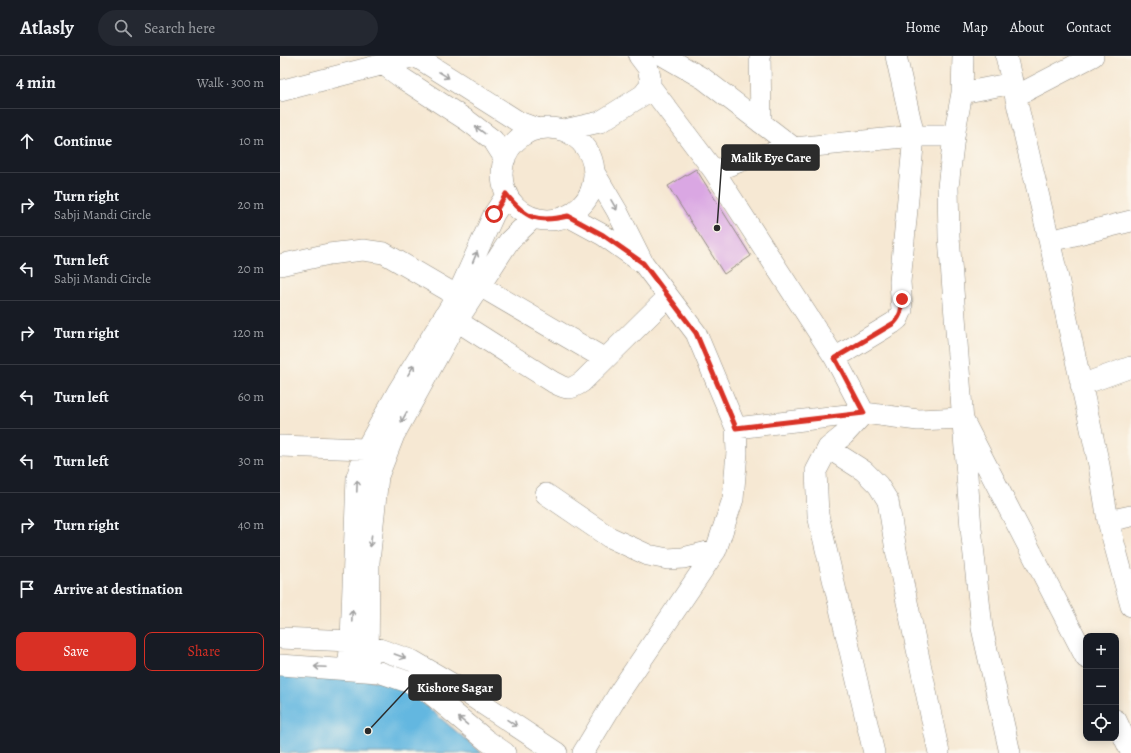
<!DOCTYPE html>
<meta charset="utf-8">
<style>
:root{--surface:#171b24;--page:#242831;--text:#f1f3f6;--muted:#9ea1a6;--line:#363941;--accent:#d93025}
body{margin:0;font-family:Alegreya,serif;background:var(--page);color:var(--text)}
.controls{position:absolute;right:12px;bottom:12px;display:grid;overflow:hidden;border-radius:8px;box-shadow:0 2px 10px #0003}
.controls button{width:36px;height:36px;display:grid;place-items:center;padding:0;border:0;border-bottom:1px solid var(--line);background:var(--surface);color:var(--text);font:20px sans-serif}
.stop{position:absolute;width:12px;height:12px;margin:-9px;border:3px solid #d93025;border-radius:50%;background:#fff}
.stop.end{background:#d93025;border-color:#fff;box-shadow:0 1px 4px #0008}
.list{margin:0;padding:0;list-style:none}
h2{display:flex;justify-content:space-between;align-items:center;height:52px;margin:0;padding:0 16px;font-size:17px}
h2 small{font-size:13px;font-weight:400;color:var(--muted)}
.list li{display:grid;grid-template-columns:26px 1fr auto;gap:12px;align-items:center;box-sizing:border-box;height:64px;padding:0 16px;border-top:1px solid var(--line)}
.list b{display:block;font-size:15px;white-space:nowrap}
.list p{margin:0;font-size:13px;white-space:nowrap;color:var(--muted)}
.list em{font-size:13px;font-style:normal;color:var(--muted)}
.actions{display:flex;gap:8px;padding:12px 16px}
.actions a{flex:1;padding:9px 0;border:1px solid var(--accent);border-radius:8px;text-align:center;font-size:14px;color:var(--accent)}
.actions .main{background:var(--accent);color:#fff}
.icon{flex:none;width:22px;height:22px;fill:none;stroke:currentColor;stroke-width:2;stroke-linecap:round;stroke-linejoin:round}
.map{position:relative;flex:none;width:851px;height:697px;overflow:hidden}
header{display:flex;align-items:center;gap:24px;box-sizing:border-box;height:56px;padding:0 20px;background:var(--surface);border-bottom:1px solid var(--line)}
header strong{font-size:19px}
nav{display:flex;gap:22px;margin-inline-start:auto;font-size:14px}
.search{width:280px;height:36px;background:var(--page);display:flex;align-items:center;gap:10px;box-sizing:border-box;padding:0 14px;border-radius:22px;color:var(--muted);font-size:15px}
main{display:flex}
aside{flex:1;background:var(--surface)}
.map>svg:first-child{display:block}
.water{fill:#64b7e0;stroke:#487186}
.building{fill:#daa7e3}
.lines{fill:none;stroke-linecap:round;stroke-linejoin:round}
.minor-casing{stroke:#908a7f;stroke-width:22}
.minor{stroke:#fff;stroke-width:21}
.oneway{stroke:#a0a0a0}
.route{stroke:#d93025;stroke-width:5}
.leader{fill:none;stroke:#2b2b2b;stroke-width:1.5}
.callout-dot{fill:#2b2b2b;stroke:#fbf7ec;stroke-width:1.5}
.callout{fill:#2b2b2b;stroke:#2b2b2b;stroke-width:1.5}
.callout-label{font-size:13px;text-anchor:middle;font-weight:bold;fill:#fff}
</style>
<header>
<strong>Atlasly</strong>
<div class="search"><svg class="icon" aria-label="search" viewBox="0 0 24 24"><circle cx="10" cy="10" r="6"/><path d="M15 15l6 6"/></svg>Search here</div>
<nav><a>Home</a><a>Map</a><a>About</a><a>Contact</a></nav>
</header>
<main>
<aside>
<h2>4 min<small>Walk · 300 m</small></h2>
<ul class="list">
<li><svg class="icon" aria-label="ahead" viewBox="0 0 24 24"><path d="M12 20V5M6 11l6-6 6 6"/></svg><div><b>Continue</b></div><em>10 m</em></li>
<li><svg class="icon" aria-label="right" viewBox="0 0 24 24"><path d="M7 20v-9h11M14 6l5 5-5 5"/></svg><div><b>Turn right</b><p>Sabji Mandi Circle</p></div><em>20 m</em></li>
<li><svg class="icon" aria-label="left" viewBox="0 0 24 24"><path d="M17 20v-9H6M10 6l-5 5 5 5"/></svg><div><b>Turn left</b><p>Sabji Mandi Circle</p></div><em>20 m</em></li>
<li><svg class="icon" aria-label="right" viewBox="0 0 24 24"><path d="M7 20v-9h11M14 6l5 5-5 5"/></svg><div><b>Turn right</b></div><em>120 m</em></li>
<li><svg class="icon" aria-label="left" viewBox="0 0 24 24"><path d="M17 20v-9H6M10 6l-5 5 5 5"/></svg><div><b>Turn left</b></div><em>60 m</em></li>
<li><svg class="icon" aria-label="left" viewBox="0 0 24 24"><path d="M17 20v-9H6M10 6l-5 5 5 5"/></svg><div><b>Turn left</b></div><em>30 m</em></li>
<li><svg class="icon" aria-label="right" viewBox="0 0 24 24"><path d="M7 20v-9h11M14 6l5 5-5 5"/></svg><div><b>Turn right</b></div><em>40 m</em></li>
<li><svg class="icon" aria-label="arrive" viewBox="0 0 24 24"><path d="M6 21V4h12l-3 4 3 4H6"/></svg><div><b>Arrive at destination</b></div></li>
</ul>
<div class="actions"><a class="main">Save</a><a>Share</a></div>
</aside>
<div class="map">
<svg width="851" height="697" viewBox="0 0 851 697">
<rect width="100%" height="100%" fill="#fbf7ec"/>
<filter id="ink" filterUnits="userSpaceOnUse"><feTurbulence type="fractalNoise" baseFrequency=".025" numOctaves="2"/><feDisplacementMap in="SourceGraphic" scale="8" xChannelSelector="R" yChannelSelector="G"/><feConvolveMatrix kernelMatrix="1 2 1 2 8 2 1 2 1" color-interpolation-filters="sRGB"/></filter>
<filter id="wash" filterUnits="userSpaceOnUse"><feTurbulence type="fractalNoise" baseFrequency=".012" numOctaves="4" result="noise"/><feDisplacementMap in="SourceGraphic" scale="16" xChannelSelector="R" yChannelSelector="G"/><feGaussianBlur stdDeviation="0.9" result="paint"/><feColorMatrix in="noise" values="0 0 0 0 0 0 0 0 0 0 0 0 0 0 0 0 0 1.4 0 .05"/><feComposite in="paint" operator="in"/></filter>
<g filter="url(#wash)">
<rect width="100%" height="100%" fill="#f6e8d3"/>
<path class="water" d="M 0,613 L 120,628 L 202,697 L 0,697 Z"/>
<g id="blocks">
<path class="building" d="M 416,113 L 471,200 L 444,218 L 388,130 Z"/>
</g>
</g>
<g filter="url(#ink)">
<use href="#blocks" fill-opacity="0" stroke="#908a7f" stroke-width="1"/>
<g class="lines">
<defs>
<path id="minor" d="M 384,0 L 424,23 L 514,92
M 480,0 L 481,67
M 683,0 L 682,37 L 674,80 L 668,131 L 669,181 L 691,472 L 702,572 L 730,697
M 726,0 L 777,218 L 819,409 L 828,465 L 851,550
M 103,8 L 122,22 L 188,65 L 213,84 L 225,103
M 370,30 L 434,115 L 555,302 L 584,357 L 638,364 L 682,362 L 806,602
M 0,35 L 135,0 L 239,66 L 258,73
M 682,37 L 733,27
M 736,40 L 813,0
M222 118a46 46 0 1 1 92 0a46 46 0 1 1-92 0Z
M 284,74 L 320,66 L 363,39 L 370,30 L 370,21 L 368,12 L 359,0
M 434,115 L 472,101 L 514,92 L 634,80 L 674,80
M 288,160 L 323,179 L 361,206
M 770,185 L 851,165
M 0,209 L 49,198 L 83,194 L 104,197 L 188,246
M 200,230 L 325,303
M 177,265 L 273,326 C 286,333 289,335 302,326 L 388,241
M 555,302 L 613,267 L 618,263 L 622,254 L 620,226 L 634,80 L 616,0
M 801,329 L 851,311
M 584,357 L 564,379 L 548,392 L 536,415 L 538,459 L 594,697
M 456,372 L 584,357
M 0,390 L 86,393 L 99,395
M 548,392 L 584,415 L 598,429 L 608,445 L 616,494 L 659,697
M 266,438 L 329,481 L 368,499 L 388,503 L 403,502 L 436,494
M 828,465 L 851,460
M 0,582 L 71,585 L 99,593 L 133,605 L 179,632 L 277,697
M 0,609 L 99,616 L 134,628 L 150,637 L 206,684 L 225,697
M 68,613 L 71,585 L 77,421 L 86,393 L 118,335 L 177,240 L 214,158 L 227,138
M 88,615 L 89,506 L 98,420 L 114,379 L 177,265 L 229,185 L 253,162
M 836,664 L 851,696
M 303,697 L 341,634 L 436,494 L 453,443 L 457,396 L 456,372 L 416,277 L 363,207 L 337,155 L 314,116"/>
</defs>
<use href="#minor" class="minor-casing"/>
<use href="#minor" class="minor"/>
</g>
<defs><path id="oneway-shaft" d="M-6 0H5M1.5-3L5.5 0L1.5 3" fill="none" stroke-width="1.6" stroke-linecap="round" stroke-linejoin="round"/></defs>
<g class="oneway">
<use href="#oneway-shaft" transform="translate(164 19) rotate(32)"/>
<use href="#oneway-shaft" transform="translate(200 74) rotate(-143)"/>
<use href="#oneway-shaft" transform="translate(334 149) rotate(60)"/>
<use href="#oneway-shaft" transform="translate(195 201) rotate(-67)"/>
<use href="#oneway-shaft" transform="translate(131 314) rotate(-58)"/>
<use href="#oneway-shaft" transform="translate(124 361) rotate(119)"/>
<use href="#oneway-shaft" transform="translate(77 430) rotate(-88)"/>
<use href="#oneway-shaft" transform="translate(91 485) rotate(96)"/>
<use href="#oneway-shaft" transform="translate(72 560) rotate(-88)"/>
<use href="#oneway-shaft" transform="translate(120 600) rotate(20)"/>
<use href="#oneway-shaft" transform="translate(40 611) rotate(-177)"/>
<use href="#oneway-shaft" transform="translate(183 665) rotate(-140)"/>
<use href="#oneway-shaft" transform="translate(232 667) rotate(34)"/>
</g>
</g>
<g class="lines" filter="url(#ink)">
<path class="route" d="M 214,158 L 226,138 C 246,163 257,167 288,160 L 323,179 L 363,207 L 416,277 L 456,372 L 584,357 L 555,302 L 614,267 C 621,260 622,253 622,243"/>
</g>
<path class="leader" d="M437 172L442 102M88 675L129 631"/>
<g class="callout-dot">
<circle cx="437" cy="172" r="4"/>
<circle cx="88" cy="675" r="4"/>
</g>
<g class="callout">
<rect x="442" y="89" width="97" height="25" rx="4"/>
<rect x="129" y="619" width="92" height="25" rx="4"/>
</g>
<g class="callout-label">
<text x="491" y="106">Malik Eye Care</text>
<text x="175" y="636">Kishore Sagar</text>
</g>
</svg>
<div class="controls">
<button>+</button>
<button>−</button>
<button><svg class="icon" aria-label="locate" viewBox="0 0 24 24"><circle cx="12" cy="12" r="6"/><path d="M12 2v4M12 18v4M2 12h4M18 12h4"/></svg></button>
</div>
<div class="stop" style="left:214px;top:158px"></div>
<div class="stop end" style="left:622px;top:243px"></div>
</div>
</main>
